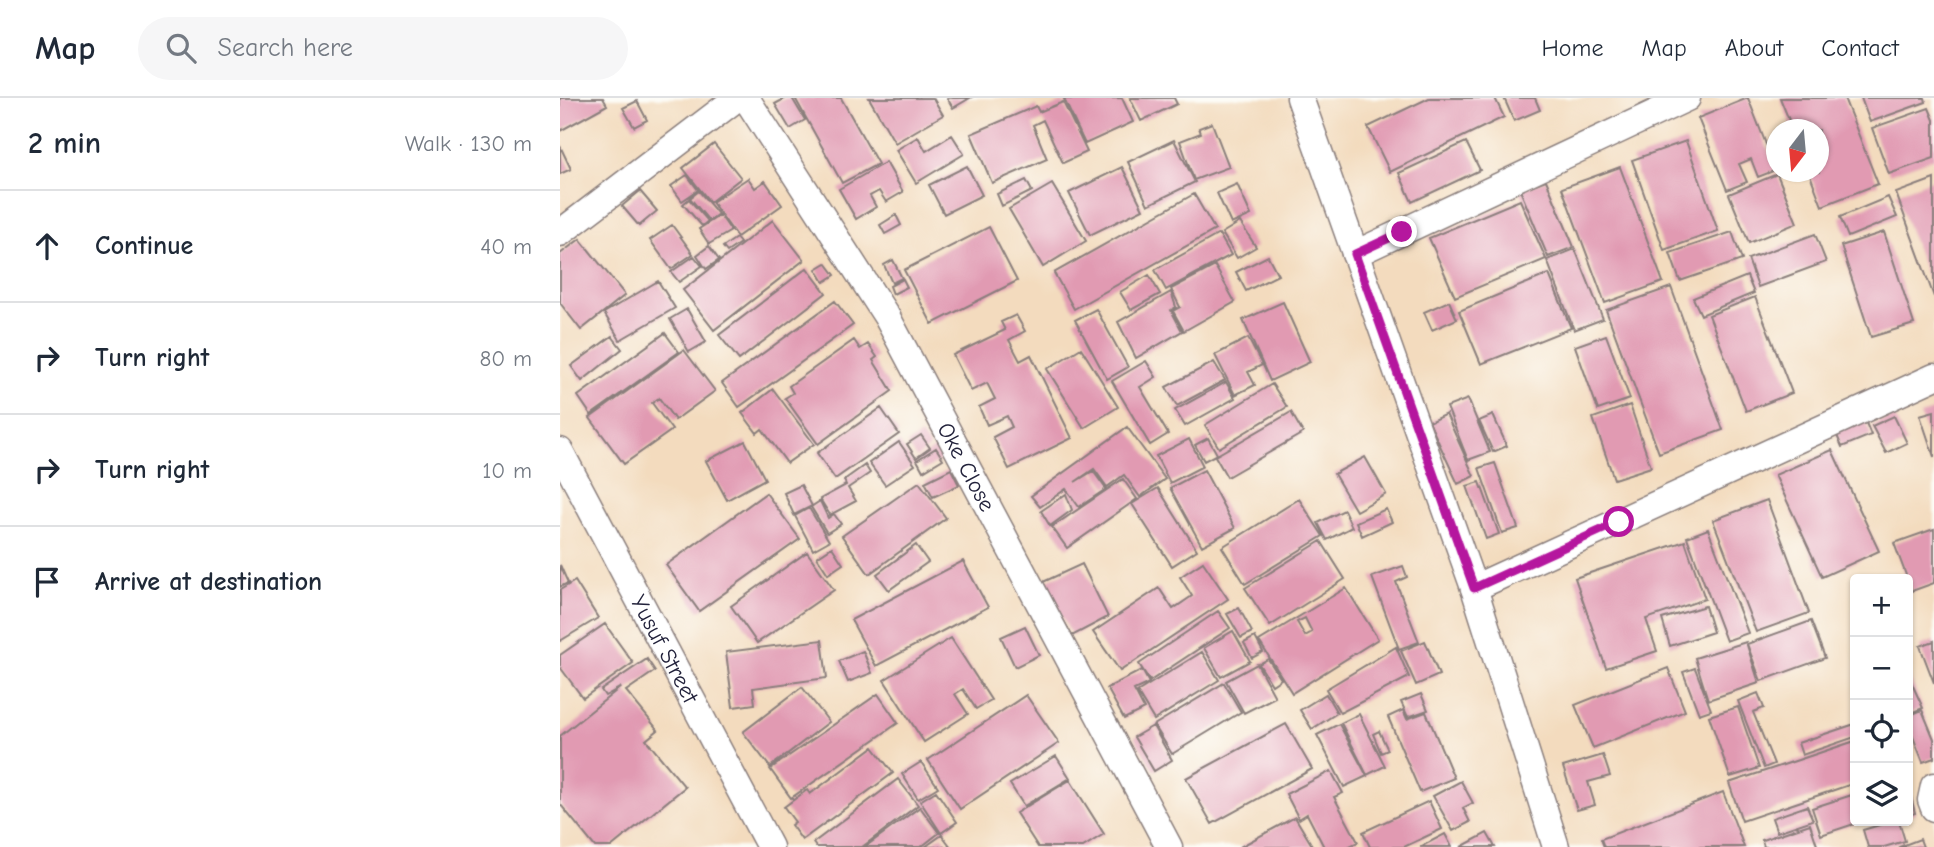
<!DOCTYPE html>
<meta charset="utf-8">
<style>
:root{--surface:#fff;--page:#f6f6f7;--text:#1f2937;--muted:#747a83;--line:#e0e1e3}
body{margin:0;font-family:"Comic Neue",sans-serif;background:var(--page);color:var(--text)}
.controls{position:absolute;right:21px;bottom:21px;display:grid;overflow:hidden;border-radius:7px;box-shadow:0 2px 5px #0004}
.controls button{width:63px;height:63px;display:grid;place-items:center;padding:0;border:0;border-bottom:2px solid var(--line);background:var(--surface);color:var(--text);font:35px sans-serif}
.compass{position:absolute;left:1206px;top:21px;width:63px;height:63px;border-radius:50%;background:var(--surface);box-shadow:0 2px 5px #0004;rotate:196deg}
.stop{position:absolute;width:21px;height:21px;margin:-16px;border:5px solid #b5179e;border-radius:50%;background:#fff}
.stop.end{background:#b5179e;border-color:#fff;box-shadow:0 2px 7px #0008}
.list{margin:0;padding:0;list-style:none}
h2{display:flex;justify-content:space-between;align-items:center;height:91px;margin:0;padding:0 28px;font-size:30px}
h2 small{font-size:23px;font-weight:400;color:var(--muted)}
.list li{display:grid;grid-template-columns:46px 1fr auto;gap:21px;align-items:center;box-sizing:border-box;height:112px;padding:0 28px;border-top:2px solid var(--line)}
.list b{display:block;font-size:26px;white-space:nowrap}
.list em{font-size:23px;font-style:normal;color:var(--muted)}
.icon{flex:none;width:38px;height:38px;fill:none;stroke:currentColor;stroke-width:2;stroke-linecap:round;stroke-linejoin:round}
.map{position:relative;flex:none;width:1374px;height:749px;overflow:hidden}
header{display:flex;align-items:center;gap:42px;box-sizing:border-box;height:98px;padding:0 35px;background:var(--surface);border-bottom:2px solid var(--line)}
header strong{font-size:33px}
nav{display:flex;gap:38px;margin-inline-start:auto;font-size:24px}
.search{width:490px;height:63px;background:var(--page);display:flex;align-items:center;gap:18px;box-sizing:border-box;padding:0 24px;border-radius:38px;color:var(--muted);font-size:26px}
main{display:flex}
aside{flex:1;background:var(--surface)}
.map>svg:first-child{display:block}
.building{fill:#e19ab2;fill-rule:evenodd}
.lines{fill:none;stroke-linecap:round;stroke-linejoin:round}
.street-casing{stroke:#8a7e7c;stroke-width:29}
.street{stroke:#fff;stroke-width:26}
.route{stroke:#b5179e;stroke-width:9}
.labels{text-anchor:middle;stroke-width:7;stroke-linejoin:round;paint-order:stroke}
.street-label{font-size:23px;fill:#22223b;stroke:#fdfcf7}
</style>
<header>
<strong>Map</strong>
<div class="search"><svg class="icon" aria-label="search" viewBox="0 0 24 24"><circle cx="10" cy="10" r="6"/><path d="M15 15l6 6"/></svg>Search here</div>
<nav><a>Home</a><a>Map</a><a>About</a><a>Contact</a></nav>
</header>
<main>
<aside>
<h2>2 min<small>Walk · 130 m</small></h2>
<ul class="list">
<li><svg class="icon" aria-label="ahead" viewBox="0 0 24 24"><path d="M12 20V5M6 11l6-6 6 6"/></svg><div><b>Continue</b></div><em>40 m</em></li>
<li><svg class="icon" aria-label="right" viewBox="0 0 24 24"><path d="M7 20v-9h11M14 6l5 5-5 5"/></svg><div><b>Turn right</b></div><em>80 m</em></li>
<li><svg class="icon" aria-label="right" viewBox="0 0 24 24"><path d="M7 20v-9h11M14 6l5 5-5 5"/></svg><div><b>Turn right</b></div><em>10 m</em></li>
<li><svg class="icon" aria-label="arrive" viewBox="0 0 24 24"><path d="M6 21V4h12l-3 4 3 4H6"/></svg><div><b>Arrive at destination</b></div></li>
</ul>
</aside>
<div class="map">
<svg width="1374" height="749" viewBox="0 0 1374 749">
<rect width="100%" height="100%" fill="#fdfcf7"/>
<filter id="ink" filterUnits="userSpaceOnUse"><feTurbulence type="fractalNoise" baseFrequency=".0143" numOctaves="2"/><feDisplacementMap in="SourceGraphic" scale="14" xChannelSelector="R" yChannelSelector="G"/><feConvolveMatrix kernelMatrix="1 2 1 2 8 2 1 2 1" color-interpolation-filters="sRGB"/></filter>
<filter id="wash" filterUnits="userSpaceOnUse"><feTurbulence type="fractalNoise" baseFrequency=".00686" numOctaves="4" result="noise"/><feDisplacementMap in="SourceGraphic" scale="28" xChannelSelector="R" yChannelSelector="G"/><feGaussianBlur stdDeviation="1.57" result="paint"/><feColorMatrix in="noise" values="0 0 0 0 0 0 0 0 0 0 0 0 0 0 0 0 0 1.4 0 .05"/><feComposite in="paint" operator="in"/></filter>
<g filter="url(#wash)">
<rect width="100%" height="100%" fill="#f3dbbe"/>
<g id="blocks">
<path class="building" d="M 0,0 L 43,0 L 47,7 L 0,33 Z
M 226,0 L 232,0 L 245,22 L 230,31 L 215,6 Z
M 235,0 L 281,0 L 318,66 L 282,85 Z
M 309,0 L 373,0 L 383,17 L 335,45 Z
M 387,0 L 410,0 L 393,10 Z
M 562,0 L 573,24 L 525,46 L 504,1 Z
M 570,0 L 614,0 L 617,6 L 581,23 Z
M 869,0 L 935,0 L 944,19 L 830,74 L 808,29 Z
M 944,0 L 975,0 L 980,12 L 954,23 Z
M 1188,0 L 1216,72 L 1198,79 L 1191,61 L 1179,66 L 1187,84 L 1167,92 L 1138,20 Z
M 1220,0 L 1284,0 L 1318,86 L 1262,108 L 1249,74 L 1259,74 L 1259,32 L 1233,32 Z
M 1301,0 L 1365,0 L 1366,4 L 1310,24 Z
M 77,3 L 87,22 L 74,29 L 63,10 Z
M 503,4 L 527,54 L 503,65 L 483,22 L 473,27 L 487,61 L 432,85 L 411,36 L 476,8 L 479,14 Z
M 1369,10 L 1374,22 L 1374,60 L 1329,76 L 1312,30 Z
M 652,25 L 669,69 L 634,82 L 620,43 L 641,35 L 639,30 Z
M 392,37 L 404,56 L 356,85 L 336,52 L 358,39 L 366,53 Z
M 614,42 L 635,84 L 588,107 L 568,64 Z
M 1126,43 L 1158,133 L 1104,152 L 1072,62 Z
M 906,44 L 920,72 L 852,104 L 839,75 Z
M 154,46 L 181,80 L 150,104 L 123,70 Z
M 0,48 L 11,71 L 0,76 Z
M 326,64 L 343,94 L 326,104 L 319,93 L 310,98 L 316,109 L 296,121 L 279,91 Z
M 407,68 L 422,97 L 384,116 L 369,87 Z
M 562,69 L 583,111 L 530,137 L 509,95 Z
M 1060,69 L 1103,184 L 1045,205 L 1002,90 Z
M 1217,76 L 1237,125 L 1189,145 L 1169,96 Z
M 127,77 L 138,92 L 122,103 L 111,88 Z
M 188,80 L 195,90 L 205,83 L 222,107 L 177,139 L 152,104 Z
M 1374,81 L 1374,199 L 1336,95 Z
M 466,82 L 472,93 L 442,108 L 437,96 Z
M 986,82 L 1014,149 L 988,159 L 960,92 Z
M 492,86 L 526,143 L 483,169 L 449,111 Z
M 677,86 L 691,117 L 671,126 L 657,95 Z
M 80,93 L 97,113 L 79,128 L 62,108 Z
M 139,93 L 158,116 L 149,123 L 130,100 Z
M 634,96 L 655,132 L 514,211 L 494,175 Z
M 1328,99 L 1337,119 L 1288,139 L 1280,119 Z
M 129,101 L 148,123 L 142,128 L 123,106 Z
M 960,102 L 986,161 L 895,199 L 869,140 Z
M 160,117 L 171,133 L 149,146 L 139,131 Z
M 336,117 L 341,127 L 325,136 L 320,127 Z
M 213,122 L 244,162 L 154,232 L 123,192 Z
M 680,124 L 696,149 L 677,160 L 662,135 Z
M 112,127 L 133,156 L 111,171 L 90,142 Z
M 429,129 L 457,183 L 372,226 L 344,172 Z
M 1172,134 L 1182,162 L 1120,183 L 1110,155 Z
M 1324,134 L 1354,226 L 1311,239 L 1281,148 Z
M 659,136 L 671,157 L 606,192 L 595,172 Z
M 1255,136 L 1266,164 L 1198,189 L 1188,161 Z
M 176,140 L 180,145 L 167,154 L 163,149 Z
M 20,141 L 65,197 L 21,232 L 0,205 L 0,156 Z
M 149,148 L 159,162 L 146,171 L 137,157 Z
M 1015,151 L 1043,221 L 1014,232 L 987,162 Z
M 134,158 L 142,168 L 119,184 L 111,174 Z
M 708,158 L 718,177 L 686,193 L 676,174 Z
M 333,162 L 342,180 L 332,185 L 324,167 Z
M 266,165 L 275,177 L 264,184 L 256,171 Z
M 655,168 L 675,204 L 624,233 L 613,213 L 620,209 L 611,191 Z
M 247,170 L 266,195 L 179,262 L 159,237 Z
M 989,176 L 1011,230 L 921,266 L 899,213 Z
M 589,177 L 600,196 L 571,212 L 560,194 Z
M 1187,178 L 1194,195 L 1141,217 L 1133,200 Z
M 343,181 L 347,189 L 333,196 L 330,188 Z
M 98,183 L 115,210 L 60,242 L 44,215 Z
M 1111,189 L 1163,332 L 1099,355 L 1046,212 Z
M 611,194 L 616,209 L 611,212 L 622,233 L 576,260 L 558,224 Z
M 1195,199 L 1232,295 L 1186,313 L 1149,217 Z
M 275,203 L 293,227 L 179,309 L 162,285 Z
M 889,203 L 897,221 L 872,232 L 864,214 Z
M 723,204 L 750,264 L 710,283 L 683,222 Z
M 127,211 L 146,244 L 129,254 L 110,221 Z
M 536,211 L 568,269 L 547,281 L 515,222 Z
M 456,217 L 465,233 L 449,242 L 460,263 L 471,257 L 512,340 L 449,371 L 433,339 L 452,329 L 447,318 L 427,327 L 419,309 L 435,301 L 427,285 L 411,293 L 393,257 L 445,232 L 441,224 Z
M 105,235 L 119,254 L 31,317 L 18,298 Z
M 1046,237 L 1070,301 L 1038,312 L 1015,248 Z
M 52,238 L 62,251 L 22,283 L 11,268 Z
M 688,240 L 702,267 L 688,274 L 695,287 L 675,297 L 655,257 Z
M 294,242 L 300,251 L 308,246 L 317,259 L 313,262 L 332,293 L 258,346 L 225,300 L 233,295 L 229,288 Z
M 521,250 L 558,309 L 524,330 L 487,271 Z
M 124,252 L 155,293 L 115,322 L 99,300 L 92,305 L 112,332 L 64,366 L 30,320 Z
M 586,263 L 596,279 L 580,289 L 608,336 L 590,347 L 552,283 Z
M 654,264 L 665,282 L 617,308 L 606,289 Z
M 666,284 L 675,300 L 625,328 L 615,312 Z
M 712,286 L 727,309 L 659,350 L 645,327 Z
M 213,291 L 254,346 L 227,365 L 202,331 L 197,335 L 182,315 Z
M 908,301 L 930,354 L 908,362 L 887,309 Z
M 1070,307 L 1091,369 L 1054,381 L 1033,320 Z
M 321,310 L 339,336 L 275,381 L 257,355 Z
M 1374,313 L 1374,359 L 1360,317 Z
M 731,314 L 743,335 L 667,379 L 655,358 Z
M 886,316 L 914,378 L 898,386 L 869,324 Z
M 933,317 L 947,348 L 933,354 L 919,323 Z
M 1334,318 L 1347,345 L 1326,355 L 1312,328 Z
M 1304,320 L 1311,337 L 1282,349 L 1275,333 Z
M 567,329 L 605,381 L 580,399 L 564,377 L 547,389 L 534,371 L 515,384 L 533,373 L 546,391 L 519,409 L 506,391 L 480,409 L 471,398 Z
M 361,337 L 370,350 L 356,360 L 347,346 Z
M 648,340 L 657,356 L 644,363 L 635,347 Z
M 629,341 L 643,368 L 610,385 L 596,358 Z
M 185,343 L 205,381 L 167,402 L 146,363 Z
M 339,344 L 355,367 L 325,387 L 309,365 Z
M 376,350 L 383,361 L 363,373 L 357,362 Z
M 1272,352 L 1319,453 L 1262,479 L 1215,377 Z
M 805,359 L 826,396 L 796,413 L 774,376 Z
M 935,365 L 958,430 L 942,435 L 919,370 Z
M 305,367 L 310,375 L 288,390 L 296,403 L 270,417 L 260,401 L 286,387 L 284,382 Z
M 391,371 L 399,387 L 373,399 L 365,384 Z
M 644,372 L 675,430 L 642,448 L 610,390 Z
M 563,381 L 577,401 L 507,450 L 492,429 Z
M 359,384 L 386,420 L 309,476 L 282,438 Z
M 920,384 L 939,436 L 926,441 L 907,388 Z
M 241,387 L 252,408 L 234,417 L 224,395 Z
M 598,390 L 637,452 L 612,468 L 572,406 Z
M 206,395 L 240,441 L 139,513 L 106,467 Z
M 506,396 L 512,412 L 490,428 L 481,413 Z
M 739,401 L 763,438 L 685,486 L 662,449 Z
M 1207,402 L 1249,515 L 1196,534 L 1153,422 Z
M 260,403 L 268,420 L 274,416 L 281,426 L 267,435 L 251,409 Z
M 249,410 L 269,443 L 253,452 L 235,418 Z
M 826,411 L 832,424 L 802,438 L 796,424 Z
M 784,412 L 792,429 L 767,442 L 758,425 Z
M 1148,431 L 1188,535 L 1166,543 L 1127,439 Z
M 1374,431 L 1374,485 L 1352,493 L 1334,445 Z
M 761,443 L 785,481 L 710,528 L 685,490 Z
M 1125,443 L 1145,501 L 1086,521 L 1097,553 L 1046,570 L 1015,480 Z
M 356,447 L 368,464 L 329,492 L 317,476 Z
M 272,449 L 283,466 L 268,476 L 257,459 Z
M 247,454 L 274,492 L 197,545 L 171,508 Z
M 403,463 L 428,509 L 316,568 L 291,522 Z
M 643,464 L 668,501 L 560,573 L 533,534 L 599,490 L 613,511 L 632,498 L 620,479 Z
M 522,466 L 548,519 L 512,538 L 483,484 Z
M 0,467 L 8,485 L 0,489 Z
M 843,468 L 847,479 L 836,484 L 859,544 L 839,551 L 812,479 Z
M 15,483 L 38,520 L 0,543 L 0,492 Z
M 786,490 L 818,541 L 732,595 L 699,543 ZM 745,520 L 752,534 L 745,538 L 737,524 Z
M 1145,508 L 1153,534 L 1110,548 L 1102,521 Z
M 679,510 L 692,534 L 681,540 L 667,516 Z
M 658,513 L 670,530 L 590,583 L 579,566 Z
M 1251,523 L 1265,560 L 1201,583 L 1187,546 Z
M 45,526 L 73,565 L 23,600 L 0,569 L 0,557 Z
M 465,528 L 479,557 L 455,569 L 441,539 Z
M 673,533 L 690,563 L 661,579 L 644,550 Z
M 695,539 L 703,554 L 692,560 L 684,545 Z
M 391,540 L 431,602 L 416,611 L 403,591 L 395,596 L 408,616 L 364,644 L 324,582 Z
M 262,542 L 267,580 L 193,590 L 195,606 L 173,609 L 166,554 Z
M 865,543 L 879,577 L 856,587 L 841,553 Z
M 1374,543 L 1374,585 L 1360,548 Z
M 1186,544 L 1199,585 L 1148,602 L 1135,560 Z
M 836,549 L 849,579 L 780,615 L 766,591 Z
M 303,553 L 312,575 L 288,584 L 279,563 Z
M 642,554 L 659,582 L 594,622 L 577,594 Z
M 87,561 L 95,573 L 66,593 L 98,632 L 86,642 L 125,689 L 51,749 L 35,749 L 0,706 L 0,638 L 61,589 L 45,598 L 41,592 Z
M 708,561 L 721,581 L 712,587 L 699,566 Z
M 697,566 L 715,599 L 684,615 L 666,583 Z
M 1108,570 L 1125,613 L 1033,650 L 1015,607 Z
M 1135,570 L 1151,612 L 1139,616 L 1123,574 Z
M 582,572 L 589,585 L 574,592 L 584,611 L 564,621 L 547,590 Z
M 1348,577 L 1363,610 L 1348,616 Z
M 664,585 L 681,614 L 612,656 L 594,627 Z
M 242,589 L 269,624 L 210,669 L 183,634 Z
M 1198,595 L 1204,610 L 1193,614 L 1214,666 L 1204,670 L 1178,603 Z
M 318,596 L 338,625 L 231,700 L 210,671 Z
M 766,596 L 777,615 L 752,631 L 740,612 Z
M 861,596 L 868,612 L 848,619 L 841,604 Z
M 466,597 L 499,645 L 400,711 L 368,662 Z
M 1178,609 L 1199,670 L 1170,679 L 1149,618 Z
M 843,612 L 847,621 L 866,614 L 894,680 L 860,694 L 828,619 Z
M 1362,612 L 1374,641 L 1374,660 L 1363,664 L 1348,626 L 1348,618 Z
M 799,616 L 825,668 L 807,677 L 781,625 Z
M 726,626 L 752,671 L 652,726 L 626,680 Z
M 779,626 L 807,678 L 784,689 L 757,637 Z
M 1295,626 L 1295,639 L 1242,657 L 1238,645 Z
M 593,628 L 612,662 L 594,673 L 574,639 Z
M 819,633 L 828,652 L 821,655 L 813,636 Z
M 1295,643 L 1295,685 L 1182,723 L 1169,685 Z
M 313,649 L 333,675 L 242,742 L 231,727 L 235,724 L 224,709 L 247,692 L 250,696 Z
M 1043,657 L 1050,678 L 1028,684 L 1035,707 L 1017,712 L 1003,669 Z
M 496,658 L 510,680 L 464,708 L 450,686 Z
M 361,664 L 378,689 L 358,701 L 342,676 Z
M 771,673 L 783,695 L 774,699 L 798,744 L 788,749 L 764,749 L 747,716 L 739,721 L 726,696 Z
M 338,681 L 358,707 L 302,749 L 256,749 L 253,745 Z
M 510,682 L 544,736 L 523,749 L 478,749 L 456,715 Z
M 901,683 L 913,705 L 903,710 L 910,724 L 893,733 L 873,698 Z
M 1349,690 L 1355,715 L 1348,717 L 1348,691 Z
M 376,693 L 397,724 L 381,735 L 360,703 Z
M 1163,694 L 1184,749 L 1044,749 L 1041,741 Z
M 1295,696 L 1295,723 L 1303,723 L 1261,737 L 1252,710 Z
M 869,703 L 882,731 L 844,749 L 810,749 L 803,734 Z
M 1247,708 L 1253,722 L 1217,734 L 1212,720 Z
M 360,709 L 379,735 L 361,749 L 305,749 Z
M 735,719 L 753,749 L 680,749 Z
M 1333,723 L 1339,723 L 1345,743 L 1324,749 L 1308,749 L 1303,732 Z
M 1250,726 L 1257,747 L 1204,749 L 1202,742 Z
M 927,735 L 935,749 L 901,749 Z
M 885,736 L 892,749 L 860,749 Z
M 382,737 L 391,749 L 365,749 Z
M 1360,741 L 1363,749 L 1339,749 Z"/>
</g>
</g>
<g filter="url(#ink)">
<use href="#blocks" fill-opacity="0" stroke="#8a7e7c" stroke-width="2"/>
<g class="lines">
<defs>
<g id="street">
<path id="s1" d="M 186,0 L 327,219 L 609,749"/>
<path d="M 740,0 L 914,490 L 996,749"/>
<path d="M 0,135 L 177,0"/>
<path d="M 795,156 L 1127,0"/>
<path id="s2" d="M 0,353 L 210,749"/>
<path d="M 914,490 L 1374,279"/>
<path d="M 1374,688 L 1371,702 L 1374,710"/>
</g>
</defs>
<use href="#street" class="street-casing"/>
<use href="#street" class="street"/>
</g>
</g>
<g class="lines" filter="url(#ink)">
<path class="route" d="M 842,134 L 795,156 L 914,490 L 1059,424"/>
</g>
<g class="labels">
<g class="street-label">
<text dy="8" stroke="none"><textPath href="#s1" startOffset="430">Oke Close</textPath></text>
<text dy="8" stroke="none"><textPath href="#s2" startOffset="224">Yusuf Street</textPath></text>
</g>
</g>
</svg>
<div class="controls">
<button>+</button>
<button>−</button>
<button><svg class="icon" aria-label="locate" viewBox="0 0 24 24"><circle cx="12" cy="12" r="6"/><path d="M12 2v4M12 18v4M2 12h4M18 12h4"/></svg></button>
<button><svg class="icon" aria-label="layers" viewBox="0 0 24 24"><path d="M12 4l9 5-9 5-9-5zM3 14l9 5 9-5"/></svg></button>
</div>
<svg class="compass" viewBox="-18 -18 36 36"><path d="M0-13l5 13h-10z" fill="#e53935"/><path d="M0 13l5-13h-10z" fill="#747a83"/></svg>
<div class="stop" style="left:1059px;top:424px"></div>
<div class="stop end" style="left:842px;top:134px"></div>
</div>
</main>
